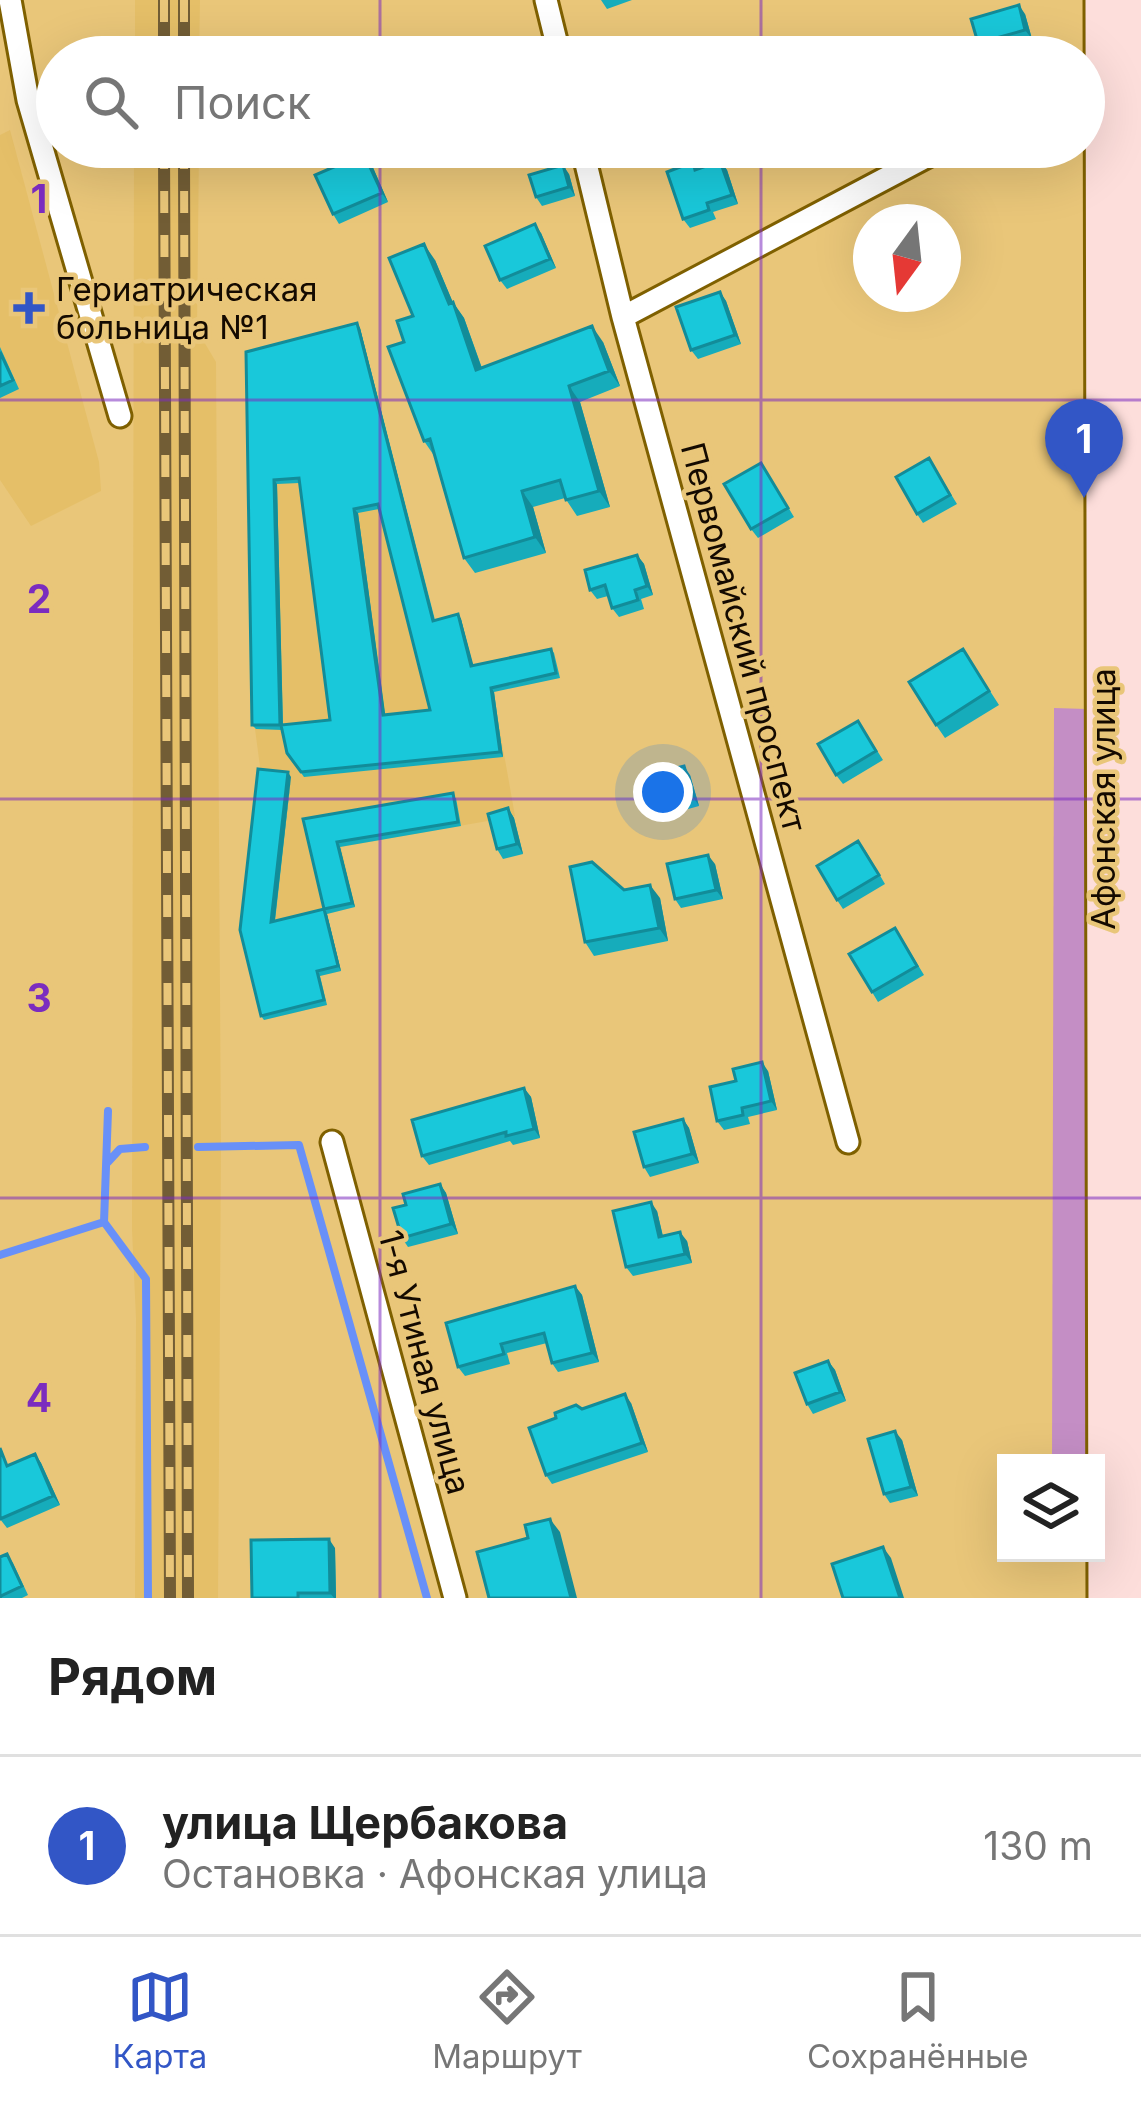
<!DOCTYPE html>
<html lang="ru">
<meta charset="utf-8">
<style>
:root{--surface:#fff;--page:#f6f6f6;--text:#222;--muted:#767676;--line:#e0e0e0;--accent:#3256c6}
body{margin:0;font-family:Inter,sans-serif;background:var(--page);color:var(--text)}
.controls{position:absolute;right:36px;bottom:36px;display:grid;overflow:hidden;border-radius:0px;box-shadow:0 12px 48px #0002}
.controls button{width:108px;height:108px;display:grid;place-items:center;padding:0;border:0;border-bottom:3px solid var(--line);background:var(--surface);color:var(--text);font:60px sans-serif}
.compass{position:absolute;left:853px;top:204px;width:108px;height:108px;border-radius:50%;background:var(--surface);box-shadow:0 12px 48px #0002;rotate:195deg}
.you{position:absolute;left:663px;top:792px;width:42px;height:42px;margin:-30px;border:9px solid #fff;border-radius:50%;background:#1a73e8;box-shadow:0 0 0 18px #1a73e833}
.badge{display:grid;place-items:center;width:78px;height:78px;border-radius:50%;background:var(--accent);color:#fff;font-size:39px;font-weight:700}
.pin{position:absolute;translate:-50% -99px;filter:drop-shadow(0 3px 6px #0008)}
.pin::after{content:'';position:absolute;top:63px;width:42px;height:36px;background:inherit;clip-path:polygon(0 0,100% 0,50% 100%)}
.list{margin:0;padding:0;list-style:none}
h2{display:flex;justify-content:space-between;align-items:center;height:156px;margin:0;padding:0 48px;font-size:51px}
h2 small{font-size:39px;font-weight:400;color:var(--muted)}
.list li{display:grid;grid-template-columns:78px 1fr auto;gap:36px;align-items:center;box-sizing:border-box;height:180px;padding:0 48px;border-top:3px solid var(--line)}
.list b{display:block;font-size:45px;white-space:nowrap}
.list p{margin:0;font-size:39px;white-space:nowrap;color:var(--muted)}
.list em{font-size:39px;font-style:normal;color:var(--muted)}
.icon{flex:none;width:66px;height:66px;fill:none;stroke:currentColor;stroke-width:2;stroke-linecap:round;stroke-linejoin:round}
.map{position:relative;flex:none;width:1141px;height:1598px;overflow:hidden}
.search{position:absolute;background:var(--surface);box-shadow:0 12px 48px #0002;left:36px;right:36px;top:36px;height:132px;display:flex;align-items:center;gap:30px;box-sizing:border-box;padding:0 42px;border-radius:66px;color:var(--muted);font-size:45px}
.sheet{height:336px;background:var(--surface)}
nav{display:flex;justify-content:space-around;align-items:center;box-sizing:border-box;height:168px;border-top:3px solid var(--line);background:var(--surface);font-size:33px;color:var(--muted)}
nav a{display:grid;justify-items:center;gap:6px}
nav .on{color:var(--accent)}
.map>svg:first-child{display:block}
.built{fill:#e5bf68}
.green{fill:#c48ec5}
.lines{fill:none;stroke-linecap:round;stroke-linejoin:round}
.stream{stroke:#6890f8;stroke-width:8}
.street-casing{stroke:#7f6000;stroke-width:27}
.secondary-casing{stroke:#7f6000;stroke-width:39}
.street{stroke:#fff;stroke-width:21}
.secondary{stroke:#fddedb;stroke-width:33}
.rail-casing{stroke:#725d35;stroke-width:12}
.rail{stroke:#e9c679;stroke-width:8;stroke-dasharray:22;stroke-linecap:butt}
.wall{fill:#16acbb;fill-rule:evenodd}
.shaded-wall{fill:#128c99}
.building{fill:#19c8da;stroke:#128c99;stroke-width:3;fill-rule:evenodd}
.grid{fill:none;stroke:#7b2cbf;stroke-width:3;stroke-opacity:0.55}
.poi-dot{fill:#3256c6;stroke:#e9c679;stroke-width:4.5}
.labels{text-anchor:middle;stroke-width:9;stroke-linejoin:round;paint-order:stroke}
.poi-label{font-size:33px;fill:#140a00;stroke:#e9c679;text-anchor:start}
.street-label{font-size:33px;fill:#140a00;stroke:#e9c679}
.grid-label{font-size:39px;text-anchor:middle;font-weight:bold;fill:#7b2cbf;stroke:#e9c679;stroke-width:9;stroke-linejoin:round;paint-order:stroke}
</style>
<div class="map">
<svg width="1141" height="1598" viewBox="0 0 1141 1598">
<rect width="100%" height="100%" fill="#e9c679"/>
<path class="built" d="M 135,0 L 200,0 L 199,57 L 135,57 Z
M 10,130 L 99,462 L 101,491 L 31,526 L 0,480 L 0,135 Z
M 134,147 L 199,147 L 197,330 L 216,362 L 221,1151 L 218,1598 L 135,1598 L 136,1318 L 132,1230 Z
M 360,328 L 436,625 L 461,619 L 477,680 L 496,709 L 515,816 L 341,847 L 355,907 L 327,914 L 341,971 L 320,976 L 327,1005 L 264,1020 L 244,934 L 261,774 L 255,729 L 249,356 Z"/>
<path class="green" d="M 1054,708 L 1087,709 L 1088,1463 L 1052,1463 Z"/>
<g class="lines">
<path class="stream" d="M 108,1111 L 104,1222 L 146,1279 L 148,1598
M 198,1147 L 299,1145 L 427,1598
M 108,1162 L 120,1149 L 145,1147
M 0,1255 L 104,1222"/>
<defs>
<path id="street" d="M 10,0 L 28,100 L 120,416
M 546,0 L 560,57
M 582,147 L 623,317 L 848,1142
M 623,317 L 945,147
M 332,1142 L 455,1598"/>
<path id="secondary" d="M 1102,0 L 1105,1598
M 1129,1598 L 1130,0"/>
</defs>
<use href="#street" class="street-casing"/>
<use href="#secondary" class="secondary-casing"/>
<use href="#street" class="street"/>
<use href="#secondary" class="secondary"/>
<defs>
<path id="rail" d="M 164,0 L 164,57
M 184,0 L 184,57
M 164,147 L 170,1598
M 184,147 L 188,1598"/>
</defs>
<use href="#rail" class="rail-casing"/>
<use href="#rail" class="rail"/>
</g>
<path class="wall" d="M 601,0 L 632,0 L 607,9 Z
M 1025,14 L 1032,39 L 984,52 L 978,43 Z
M 439,147 L 484,147 L 449,163 Z
M 364,154 L 371,163 L 388,202 L 339,224 L 333,214 Z
M 720,161 L 727,170 L 738,204 L 713,212 L 716,219 L 690,228 L 683,219 L 698,169 Z
M 569,174 L 575,196 L 542,206 L 536,197 Z
M 541,233 L 556,268 L 507,289 L 500,280 Z
M 435,260 L 453,303 L 464,318 L 482,368 L 603,342 L 620,386 L 580,402 L 610,507 L 577,516 L 565,498 L 533,507 L 546,553 L 475,573 L 464,558 L 435,457 L 424,441 L 404,342 Z
M 720,292 L 726,301 L 741,344 L 698,359 L 691,350 Z
M 357,323 L 360,328 L 435,620 L 458,614 L 461,619 L 473,666 L 551,649 L 554,653 L 560,678 L 494,692 L 503,757 L 304,777 L 287,753 L 282,730 L 256,729 L 252,725 L 246,352 ZM 299,483 L 330,720 L 283,725 L 277,484 ZM 379,509 L 430,710 L 385,715 L 358,513 Z
M 0,347 L 19,389 L 0,398 Z
M 935,468 L 957,504 L 923,523 L 917,514 Z
M 767,472 L 794,517 L 758,538 L 751,529 Z
M 637,555 L 644,564 L 653,595 L 641,599 L 644,609 L 619,617 L 612,608 L 608,596 L 597,599 L 590,590 Z
M 963,649 L 999,705 L 945,738 L 936,725 Z
M 864,730 L 883,760 L 843,784 L 836,775 Z
M 690,775 L 699,806 L 663,816 L 657,807 Z
M 291,777 L 275,921 L 324,909 L 303,819 L 456,798 L 461,826 L 340,847 L 355,907 L 327,914 L 341,971 L 320,976 L 327,1005 L 264,1020 L 261,1016 Z
M 508,808 L 514,818 L 523,854 L 503,859 L 497,849 Z
M 865,850 L 885,884 L 843,909 L 837,900 Z
M 715,864 L 723,899 L 681,908 L 675,899 Z
M 660,898 L 668,941 L 594,956 L 585,942 Z
M 901,937 L 924,975 L 878,1002 L 872,992 Z
M 768,1071 L 777,1110 L 748,1117 L 750,1124 L 724,1130 L 717,1121 L 736,1081 Z
M 524,1088 L 531,1097 L 540,1138 L 513,1145 L 510,1141 L 429,1165 L 422,1156 Z
M 683,1119 L 689,1128 L 699,1163 L 650,1177 L 644,1167 Z
M 440,1184 L 446,1193 L 458,1234 L 408,1247 L 402,1238 L 406,1205 Z
M 657,1211 L 663,1236 L 687,1241 L 692,1263 L 633,1276 L 626,1267 Z
M 575,1286 L 582,1295 L 599,1362 L 558,1372 L 552,1363 L 547,1343 L 507,1353 L 510,1364 L 465,1376 L 458,1367 Z
M 828,1361 L 835,1370 L 846,1401 L 813,1414 L 807,1404 Z
M 631,1403 L 648,1452 L 552,1484 L 546,1475 Z
M 902,1440 L 918,1496 L 890,1503 L 884,1494 Z
M 35,1454 L 41,1463 L 60,1505 L 7,1528 L 0,1519 L 9,1465 Z
M 335,1548 L 336,1598 L 252,1598 Z
M 7,1554 L 13,1563 L 28,1595 L 22,1598 L 0,1598 Z"/>
<path class="shaded-wall" d="M 1019,5 L 1025,14 L 1032,39 L 1025,30 Z
M 364,154 L 371,163 L 388,202 L 382,193 Z
M 720,161 L 727,170 L 738,204 L 732,195 Z
M 563,165 L 569,174 L 575,196 L 569,187 Z
M 535,224 L 541,233 L 556,268 L 550,259 Z
M 424,244 L 435,260 L 454,305 L 453,302 L 464,318 L 488,386 L 476,370 Z
M 720,292 L 726,301 L 741,344 L 735,335 Z
M 357,323 L 360,328 L 436,626 L 433,621 Z
M 592,326 L 603,342 L 620,386 L 609,371 Z
M 569,386 L 580,402 L 610,507 L 599,491 Z
M 274,480 L 277,484 L 283,730 L 280,725 Z
M 522,491 L 533,507 L 546,553 L 535,537 Z
M 354,509 L 358,513 L 386,720 L 383,715 Z
M 637,555 L 644,564 L 653,595 L 647,586 Z
M 458,614 L 461,619 L 475,671 L 471,666 Z
M 491,688 L 494,692 L 503,757 L 500,752 Z
M 684,766 L 690,775 L 699,806 L 693,797 Z
M 288,772 L 291,777 L 274,927 L 271,922 Z
M 508,808 L 514,818 L 523,854 L 517,844 Z
M 337,842 L 340,847 L 355,907 L 352,903 Z
M 708,855 L 715,864 L 723,899 L 716,890 Z
M 650,885 L 660,898 L 668,941 L 659,928 Z
M 324,909 L 327,914 L 341,971 L 338,966 Z
M 762,1062 L 768,1071 L 777,1110 L 771,1101 Z
M 524,1088 L 531,1097 L 540,1138 L 534,1129 Z
M 683,1119 L 689,1128 L 699,1163 L 692,1154 Z
M 440,1184 L 446,1193 L 458,1234 L 451,1224 Z
M 651,1202 L 657,1211 L 665,1246 L 659,1237 Z
M 680,1232 L 687,1241 L 692,1263 L 685,1254 Z
M 575,1286 L 582,1295 L 599,1362 L 592,1353 Z
M 828,1361 L 835,1370 L 846,1401 L 840,1392 Z
M 625,1394 L 631,1403 L 648,1452 L 642,1443 Z
M 895,1431 L 902,1440 L 918,1496 L 911,1487 Z
M 35,1454 L 41,1463 L 60,1505 L 53,1496 Z
M 550,1519 L 560,1532 L 577,1598 L 571,1598 Z
M 329,1539 L 335,1548 L 336,1598 L 334,1598 L 330,1593 Z
M 883,1547 L 891,1558 L 904,1598 L 900,1598 Z"/>
<path class="building" d="M 1019,5 L 1025,30 L 978,43 L 971,19 Z
M 678,49 L 681,57 L 656,57 Z
M 439,147 L 457,147 L 442,154 Z
M 364,154 L 382,193 L 333,214 L 315,175 Z
M 720,161 L 732,195 L 707,203 L 709,210 L 683,219 L 667,172 L 693,162 L 695,170 Z
M 563,165 L 569,187 L 536,197 L 529,175 Z
M 535,224 L 550,259 L 500,280 L 485,246 Z
M 424,244 L 449,304 L 453,302 L 476,370 L 592,326 L 609,371 L 569,386 L 599,491 L 566,500 L 560,480 L 522,491 L 535,537 L 464,558 L 430,439 L 424,441 L 388,347 L 404,342 L 397,321 L 413,316 L 389,258 Z
M 720,292 L 735,335 L 691,350 L 676,307 Z
M 357,323 L 433,621 L 458,614 L 471,666 L 551,649 L 556,673 L 491,688 L 500,752 L 301,772 L 287,753 L 281,725 L 330,720 L 299,478 L 274,480 L 280,725 L 252,725 L 246,352 ZM 378,504 L 430,710 L 383,715 L 354,509 Z
M 0,352 L 13,380 L 0,386 Z
M 929,458 L 950,495 L 917,514 L 896,477 Z
M 761,463 L 788,508 L 751,529 L 724,484 Z
M 637,555 L 647,586 L 635,590 L 638,600 L 612,608 L 605,585 L 590,590 L 585,570 Z
M 963,649 L 989,691 L 936,725 L 909,682 Z
M 858,721 L 876,751 L 836,775 L 818,744 Z
M 684,766 L 693,797 L 657,807 L 648,775 Z
M 258,769 L 288,772 L 271,922 L 324,909 L 338,966 L 317,971 L 324,1000 L 261,1016 L 240,930 Z
M 453,793 L 458,822 L 337,842 L 352,903 L 324,909 L 303,819 Z
M 508,808 L 517,844 L 497,849 L 488,814 Z
M 858,841 L 879,875 L 837,900 L 817,866 Z
M 708,855 L 716,890 L 675,899 L 667,864 Z
M 592,862 L 624,890 L 650,885 L 659,928 L 585,942 L 570,867 Z
M 895,928 L 917,966 L 872,992 L 849,954 Z
M 762,1062 L 771,1101 L 742,1108 L 743,1115 L 717,1121 L 710,1087 L 736,1081 L 733,1069 Z
M 524,1088 L 534,1129 L 506,1136 L 506,1132 L 422,1156 L 412,1120 Z
M 683,1119 L 692,1154 L 644,1167 L 634,1132 Z
M 440,1184 L 451,1224 L 402,1238 L 393,1208 L 406,1205 L 403,1194 Z
M 651,1202 L 659,1237 L 680,1232 L 685,1254 L 626,1267 L 613,1211 Z
M 575,1286 L 592,1353 L 552,1363 L 544,1333 L 501,1344 L 504,1354 L 458,1367 L 446,1323 Z
M 828,1361 L 840,1392 L 807,1404 L 795,1373 Z
M 625,1394 L 642,1443 L 546,1475 L 529,1428 L 556,1418 L 555,1413 L 576,1405 L 582,1409 Z
M 895,1431 L 911,1487 L 884,1494 L 868,1439 Z
M 0,1448 L 7,1466 L 35,1454 L 53,1496 L 0,1519 Z
M 550,1519 L 571,1598 L 489,1598 L 477,1552 L 528,1538 L 525,1525 Z
M 329,1539 L 330,1593 L 298,1593 L 298,1598 L 252,1598 L 251,1540 Z
M 883,1547 L 900,1598 L 843,1598 L 832,1564 Z
M 7,1554 L 22,1586 L 1,1596 L 0,1598 L 0,1557 Z"/>
<path class="grid" d="M 380,0 L 380,57M 761,0 L 761,57M 380,147 L 380,1598M 761,147 L 761,1598M 0,400 L 1141,400M 0,799 L 1141,799M 0,1198 L 1141,1198"/>
<path class="poi-dot" d="M23 290h12v12h12v12h-12v12h-12v-12h-12v-12h12z"/>
<g class="labels">
<g class="poi-label">
<text x="56" y="301">Гериатрическая<tspan x="56" dy="38">больница №1</tspan></text>
</g>
<g class="street-label">
<text transform="translate(744 637) rotate(75)" y="12">Первомайский проспект</text>
<text transform="translate(1103 799) rotate(-90)" y="12">Афонская улица</text>
<text transform="translate(425 1362) rotate(75)" y="12">1-я Утиная улица</text>
</g>
</g>
<g class="grid-label">
<text x="39" y="213">1</text>
<text x="39" y="613">2</text>
<text x="39" y="1012">3</text>
<text x="39" y="1412">4</text>
</g>
</svg>
<div class="controls">
<button><svg class="icon" aria-label="layers" viewBox="0 0 24 24"><path d="M12 4l9 5-9 5-9-5zM3 14l9 5 9-5"/></svg></button>
</div>
<svg class="compass" viewBox="-18 -18 36 36"><path d="M0-13l5 13h-10z" fill="#e53935"/><path d="M0 13l5-13h-10z" fill="#767676"/></svg>
<div class="you"></div>
<div class="pin badge" style="left:1084px;top:498px">1</div>
<div class="search"><svg class="icon" aria-label="search" viewBox="0 0 24 24"><circle cx="10" cy="10" r="6"/><path d="M15 15l6 6"/></svg>Поиск</div>
</div>
<section class="sheet">
<h2>Рядом<small></small></h2>
<ul class="list">
<li><span class="badge">1</span><div><b>улица Щербакова</b><p>Остановка · Афонская улица</p></div><em>130 m</em></li>
</ul>
</section>
<nav>
<a class="on"><svg class="icon" aria-label="map" viewBox="0 0 24 24"><path d="M3 6l6-2 6 2 6-2v14l-6 2-6-2-6 2zM9 4v14M15 6v14"/></svg>Карта</a>
<a><svg class="icon" aria-label="directions" viewBox="0 0 24 24"><path d="M12 3l9 9-9 9-9-9zM9 14v-3h6M13 9l2 2-2 2"/></svg>Маршрут</a>
<a><svg class="icon" aria-label="saved" viewBox="0 0 24 24"><path d="M7 4h10v16l-5-4-5 4z"/></svg>Сохранённые</a>
</nav>
